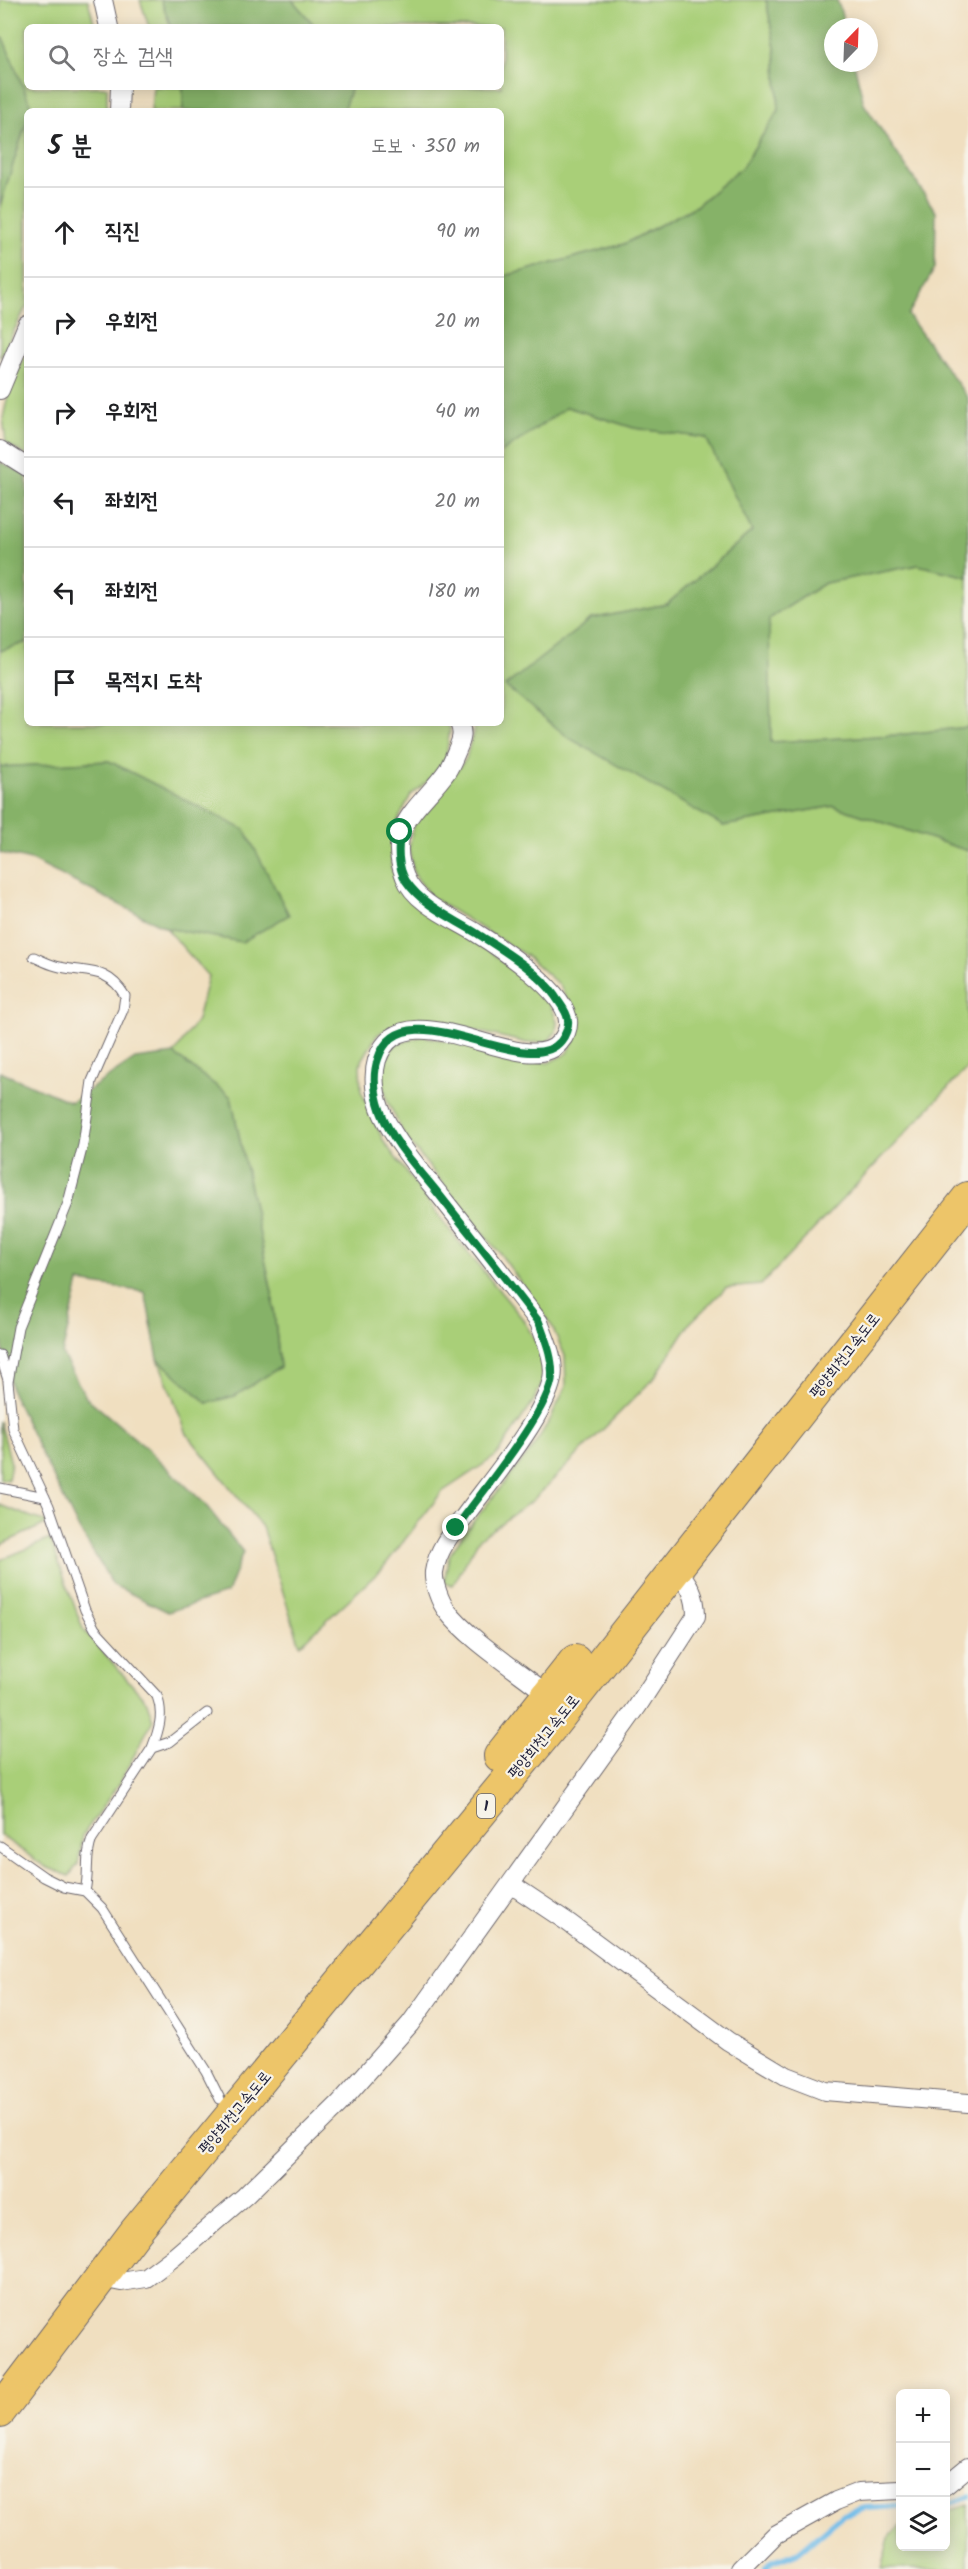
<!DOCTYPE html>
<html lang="ko">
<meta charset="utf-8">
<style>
:root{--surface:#fff;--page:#f2f2f2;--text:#202124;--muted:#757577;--line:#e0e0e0}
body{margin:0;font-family:Kalam,"Poor Story",sans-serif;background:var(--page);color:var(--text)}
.controls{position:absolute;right:18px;bottom:18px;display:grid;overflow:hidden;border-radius:9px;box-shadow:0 3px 15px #0003}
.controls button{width:54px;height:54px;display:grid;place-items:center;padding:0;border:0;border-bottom:2px solid var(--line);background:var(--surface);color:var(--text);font:30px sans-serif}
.compass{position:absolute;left:824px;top:18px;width:54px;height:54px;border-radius:50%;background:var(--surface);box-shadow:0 3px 15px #0003;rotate:23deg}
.stop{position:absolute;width:18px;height:18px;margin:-14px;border:4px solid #0b8043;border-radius:50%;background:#fff}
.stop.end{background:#0b8043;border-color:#fff;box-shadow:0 2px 6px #0008}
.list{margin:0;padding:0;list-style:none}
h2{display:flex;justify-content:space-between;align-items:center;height:78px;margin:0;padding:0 24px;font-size:26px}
h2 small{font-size:20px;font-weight:400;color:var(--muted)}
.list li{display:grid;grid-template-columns:39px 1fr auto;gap:18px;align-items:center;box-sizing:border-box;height:90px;padding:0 24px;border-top:2px solid var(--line)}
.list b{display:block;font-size:22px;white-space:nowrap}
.list em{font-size:20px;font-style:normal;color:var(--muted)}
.icon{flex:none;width:33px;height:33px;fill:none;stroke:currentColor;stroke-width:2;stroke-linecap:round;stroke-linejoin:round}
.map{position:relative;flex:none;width:968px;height:2569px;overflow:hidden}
.search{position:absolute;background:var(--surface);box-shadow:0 3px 15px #0003;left:24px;top:24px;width:480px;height:66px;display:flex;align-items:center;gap:15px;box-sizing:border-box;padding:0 21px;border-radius:9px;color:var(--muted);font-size:22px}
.panel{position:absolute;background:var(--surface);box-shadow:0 3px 15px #0003;left:24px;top:108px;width:480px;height:618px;border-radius:9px}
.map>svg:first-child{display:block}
.green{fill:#a9cf78;stroke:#66785a;stroke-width:1.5}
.forest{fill:#86b268;stroke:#546a52;stroke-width:1.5}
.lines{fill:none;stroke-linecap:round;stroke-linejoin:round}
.stream{stroke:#6fbce9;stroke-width:6}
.lane-casing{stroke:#6a646a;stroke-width:11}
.street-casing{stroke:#6a646a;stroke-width:20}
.highway-casing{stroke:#6a646a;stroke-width:34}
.lane{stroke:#fff;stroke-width:9}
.street{stroke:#fff;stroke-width:18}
.highway{stroke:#edc569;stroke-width:32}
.route{stroke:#0b8043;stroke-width:8}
.labels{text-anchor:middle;stroke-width:4.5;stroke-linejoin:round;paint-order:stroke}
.shield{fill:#f7f3e8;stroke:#62616f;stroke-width:1.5}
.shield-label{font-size:15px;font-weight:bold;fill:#22223b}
.street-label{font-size:16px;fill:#22223b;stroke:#f7f3e8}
</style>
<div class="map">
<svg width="968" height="2569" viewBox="0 0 968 2569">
<rect width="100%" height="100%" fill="#f7f3e8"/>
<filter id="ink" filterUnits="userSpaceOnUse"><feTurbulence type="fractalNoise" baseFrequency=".0167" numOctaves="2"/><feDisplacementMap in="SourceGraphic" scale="12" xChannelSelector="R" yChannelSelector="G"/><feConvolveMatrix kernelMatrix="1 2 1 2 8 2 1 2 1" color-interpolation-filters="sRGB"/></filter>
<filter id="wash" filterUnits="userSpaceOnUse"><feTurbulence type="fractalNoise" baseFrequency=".008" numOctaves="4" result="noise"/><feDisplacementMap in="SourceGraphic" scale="24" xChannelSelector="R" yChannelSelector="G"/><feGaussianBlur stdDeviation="1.35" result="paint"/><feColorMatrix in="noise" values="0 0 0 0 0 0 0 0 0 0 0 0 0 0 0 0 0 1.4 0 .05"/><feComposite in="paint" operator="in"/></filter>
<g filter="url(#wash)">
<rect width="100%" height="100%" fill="#f0dfc0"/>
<path class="green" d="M 0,0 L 88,0 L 95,27 L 27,27 L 27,87 L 107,87 L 107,111 L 30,111 L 31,106 L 3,38 L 0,38 Z
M 140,0 L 161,0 L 171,27 L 149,27 Z
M 292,0 L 766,0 L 775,47 L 779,110 L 742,167 L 696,206 L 624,244 L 501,277 L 501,111 L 343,111 L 351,87 L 501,87 L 501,27 L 316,27 Z
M 153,87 L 183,87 L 183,111 L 151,111 Z
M 27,120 L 27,305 L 0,358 L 0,206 Z
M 27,350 L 27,456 L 6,443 L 3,418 L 9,390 Z
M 567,407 L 634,428 L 707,438 L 752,531 L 667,604 L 591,619 L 506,686 L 723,826 L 834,806 L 968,851 L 968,1067 L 761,1285 L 726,1288 L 690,1323 L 655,1377 L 533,1500 L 479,1539 L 453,1585 L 444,1582 L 449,1556 L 464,1533 L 531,1450 L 550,1420 L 566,1386 L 565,1356 L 552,1326 L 501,1255 L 405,1137 L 387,1100 L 382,1074 L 387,1055 L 397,1044 L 423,1036 L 548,1063 L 568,1053 L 576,1035 L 575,1015 L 560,986 L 527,956 L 432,898 L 414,874 L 409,849 L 413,826 L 466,759 L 474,729 L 473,723 L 501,723 L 501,453 Z
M 918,565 L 968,577 L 968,727 L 898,735 L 771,742 L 768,619 L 825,583 Z
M 27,642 L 27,723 L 446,723 L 450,728 L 446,759 L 428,781 L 411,795 L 393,830 L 391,868 L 407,897 L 486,947 L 550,1004 L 557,1021 L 556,1032 L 548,1041 L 527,1043 L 431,1020 L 395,1024 L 377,1035 L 360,1064 L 361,1091 L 384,1142 L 451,1232 L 522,1318 L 539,1347 L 545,1377 L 533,1402 L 496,1456 L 442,1492 L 382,1569 L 300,1645 L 262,1527 L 187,1434 L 158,1359 L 207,1403 L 280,1367 L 272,1293 L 231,1097 L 174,1054 L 197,1020 L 208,976 L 166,928 L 242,942 L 109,761 L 0,767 L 0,651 Z
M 0,1421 L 11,1463 L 8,1480 L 0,1479 Z
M 0,1505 L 5,1507 L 48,1523 L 0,1545 Z
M 50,1539 L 83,1629 L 147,1702 L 153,1720 L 120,1782 L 83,1835 L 78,1864 L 69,1876 L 46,1867 L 0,1835 L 0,1560 Z
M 968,2505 L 968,2569 L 881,2569 L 889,2538 L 900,2526 L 900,2546 L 946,2546 L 946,2512 Z"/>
<path class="forest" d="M 161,0 L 292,0 L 316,27 L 171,27 Z
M 766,0 L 837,0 L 846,27 L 833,27 L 833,63 L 854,63 L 864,104 L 936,212 L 935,268 L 908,315 L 968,398 L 968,577 L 918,565 L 825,583 L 769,619 L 771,742 L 898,735 L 968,727 L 968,851 L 834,806 L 723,826 L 569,738 L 505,686 L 591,619 L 667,604 L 752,531 L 706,438 L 634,428 L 567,407 L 501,453 L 501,277 L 624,244 L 696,206 L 742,167 L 779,110 L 775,47 Z
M 0,38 L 3,38 L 31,106 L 30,111 L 27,111 L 27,120 L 0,206 Z
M 183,87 L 351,87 L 343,111 L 183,111 Z
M 0,462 L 27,475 L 27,642 L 0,651 Z
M 109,761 L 245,830 L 289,915 L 242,942 L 166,928 L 31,860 L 0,853 L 0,767 Z
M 174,1054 L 231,1097 L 272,1293 L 280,1367 L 235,1396 L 207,1403 L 158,1359 L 145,1292 L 79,1282 L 62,1354 L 86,1397 L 145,1447 L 204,1503 L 243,1552 L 227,1593 L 168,1612 L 113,1585 L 76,1524 L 12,1393 L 0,1333 L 0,1072 L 71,1102 L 135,1059 Z"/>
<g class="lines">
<path class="stream" d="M 946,2505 L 968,2497
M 765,2569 L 773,2562 L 799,2552 L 844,2514 L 866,2508 L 900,2506"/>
</g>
</g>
<g filter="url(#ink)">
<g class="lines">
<defs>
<path id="lane" d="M 34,957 C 41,960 48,964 56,966 C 85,974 107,965 125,996 L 123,1010 L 92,1081 L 83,1145 L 68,1203 L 18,1327 L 8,1382 L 13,1429 L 49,1506 L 85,1610 L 95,1629 L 157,1696 C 164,1714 159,1730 152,1748 L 92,1839 C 84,1860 90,1871 85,1891
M 0,1355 L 8,1380
M 0,1488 L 45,1497
M 152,1748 L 170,1742 L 207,1713
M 0,1846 L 44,1877 L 64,1887 L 85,1891 L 102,1908 L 206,2071 L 220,2099"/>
<path id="street" d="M 103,0 L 109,27
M 119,111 L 120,87
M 0,390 L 27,325
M 0,450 L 27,467
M 459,723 C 464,733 461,741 457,750 C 454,757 451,765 447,771 C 421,808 384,825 405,877 C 415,904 455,919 478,934 C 502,949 566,992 568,1021 C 569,1028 565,1037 560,1042 C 527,1084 403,982 377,1060 C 372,1077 375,1098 383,1115 C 399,1147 424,1175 446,1203 C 477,1242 508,1282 539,1322 C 545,1339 556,1361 552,1379 C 544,1418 488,1484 464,1517 C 451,1533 437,1551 434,1572 C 433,1583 440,1602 447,1611 C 468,1639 520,1672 548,1695
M 512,1885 L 569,1923 L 728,2041 L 786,2076 L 825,2091 L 968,2103
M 101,2278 L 121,2282 L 146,2278 L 174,2257 L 245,2196 L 339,2104 L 410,2024 L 637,1707 L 696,1616 C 696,1595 689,1584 676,1568
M 946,2485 L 968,2467
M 741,2569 L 775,2535 L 836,2501 L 859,2492 L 900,2490"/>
<path id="highway" d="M 500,1756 L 575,1661
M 0,2411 L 136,2231 L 548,1731 L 968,1198"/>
</defs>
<use href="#lane" class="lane-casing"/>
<use href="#street" class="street-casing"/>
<use href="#highway" class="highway-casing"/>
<use href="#lane" class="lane"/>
<use href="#street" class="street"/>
<use href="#highway" class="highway"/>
</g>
</g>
<g class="lines" filter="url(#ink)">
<path class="route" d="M 400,832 C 398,848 397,866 406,881 C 424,907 453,918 478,934 C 504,951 538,971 555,996 C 560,1004 567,1011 568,1020 C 569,1027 565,1036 561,1041 C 526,1084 402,983 378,1059 C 372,1076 375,1095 381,1112 C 393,1144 421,1171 441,1197 C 474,1239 507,1280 539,1322 C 545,1339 553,1357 552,1376 C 551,1409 477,1498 456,1528"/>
</g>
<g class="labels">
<rect class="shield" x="477" y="1794" width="18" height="24" rx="4.5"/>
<g class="shield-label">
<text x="486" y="1811">1</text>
</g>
<g class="street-label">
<text transform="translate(844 1355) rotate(-52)" y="6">평양희천고속도로</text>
<text transform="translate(543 1736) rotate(-51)" y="6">평양희천고속도로</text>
<text transform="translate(234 2112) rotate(-50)" y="6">평양희천고속도로</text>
</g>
</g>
</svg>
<div class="controls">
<button>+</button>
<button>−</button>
<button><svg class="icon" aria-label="layers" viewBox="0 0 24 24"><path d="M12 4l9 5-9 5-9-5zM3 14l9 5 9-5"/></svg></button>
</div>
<svg class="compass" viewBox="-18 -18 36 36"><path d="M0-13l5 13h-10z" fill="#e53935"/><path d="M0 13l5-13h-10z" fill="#757577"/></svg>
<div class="stop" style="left:400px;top:832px"></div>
<div class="stop end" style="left:456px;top:1528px"></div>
<div class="search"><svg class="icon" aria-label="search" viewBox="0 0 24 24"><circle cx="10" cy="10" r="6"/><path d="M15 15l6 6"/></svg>장소 검색</div>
<section class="panel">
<h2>5 분<small>도보 · 350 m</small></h2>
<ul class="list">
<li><svg class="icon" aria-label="ahead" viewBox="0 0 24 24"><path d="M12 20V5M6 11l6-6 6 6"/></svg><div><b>직진</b></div><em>90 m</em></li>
<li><svg class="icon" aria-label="right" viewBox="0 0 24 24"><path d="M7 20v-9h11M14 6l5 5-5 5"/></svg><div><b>우회전</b></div><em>20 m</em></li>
<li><svg class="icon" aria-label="right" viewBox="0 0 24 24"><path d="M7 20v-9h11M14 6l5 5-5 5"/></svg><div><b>우회전</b></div><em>40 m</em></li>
<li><svg class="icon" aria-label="left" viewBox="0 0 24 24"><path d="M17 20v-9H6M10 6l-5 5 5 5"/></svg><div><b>좌회전</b></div><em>20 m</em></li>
<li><svg class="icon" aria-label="left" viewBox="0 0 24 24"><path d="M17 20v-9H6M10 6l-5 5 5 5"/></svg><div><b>좌회전</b></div><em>180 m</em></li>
<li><svg class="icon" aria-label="arrive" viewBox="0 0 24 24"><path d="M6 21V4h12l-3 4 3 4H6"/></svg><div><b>목적지 도착</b></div></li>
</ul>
</section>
</div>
